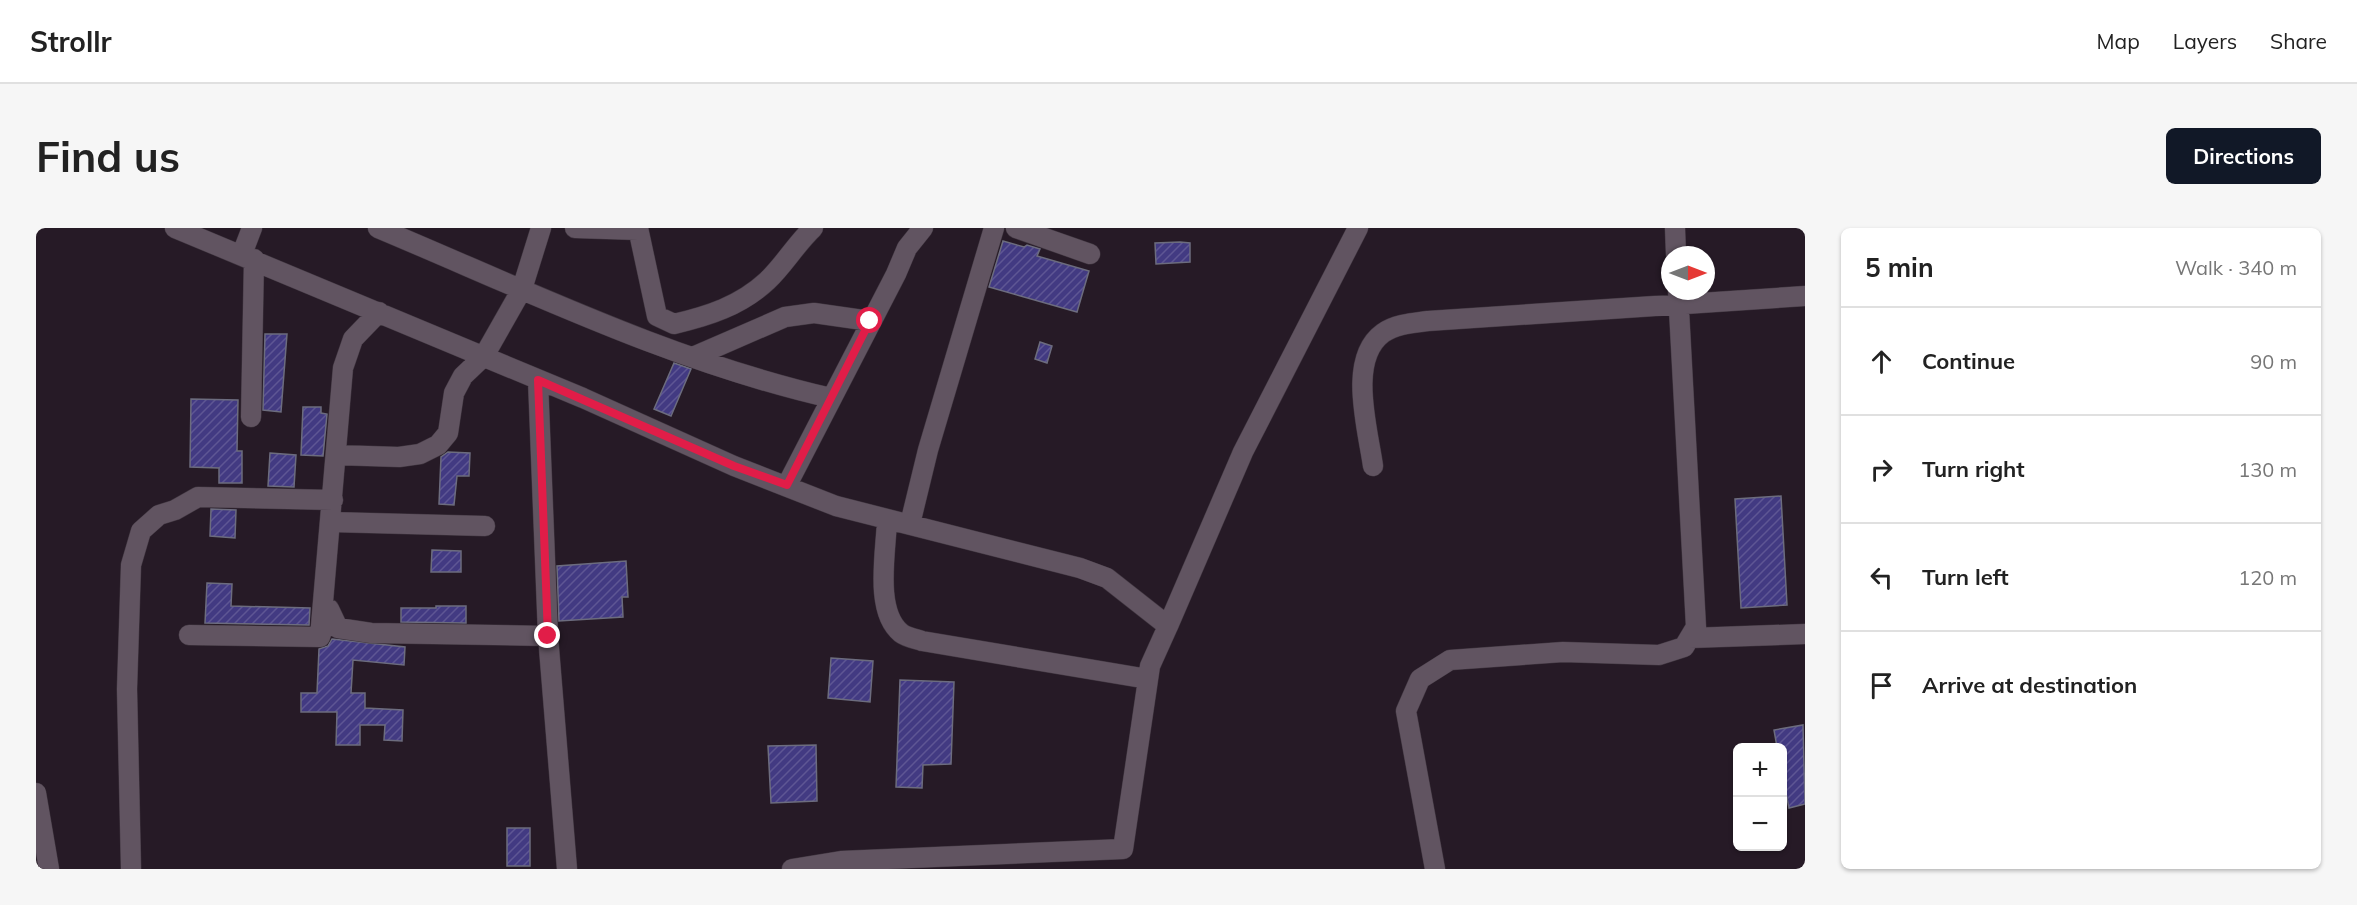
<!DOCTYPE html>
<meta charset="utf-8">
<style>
:root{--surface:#fff;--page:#f6f6f6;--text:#222;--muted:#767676;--line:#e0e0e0;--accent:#111827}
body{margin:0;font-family:Mulish,sans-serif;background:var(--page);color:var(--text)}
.controls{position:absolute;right:18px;bottom:18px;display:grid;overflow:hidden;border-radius:9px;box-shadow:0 2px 4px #0004}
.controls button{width:54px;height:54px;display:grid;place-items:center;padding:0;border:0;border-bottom:2px solid var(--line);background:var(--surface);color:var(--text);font:30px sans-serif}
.compass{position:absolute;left:1625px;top:18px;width:54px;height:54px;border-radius:50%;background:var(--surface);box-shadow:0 2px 4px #0004;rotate:90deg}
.stop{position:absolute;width:18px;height:18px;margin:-14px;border:4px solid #e11d48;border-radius:50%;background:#fff}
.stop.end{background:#e11d48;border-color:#fff;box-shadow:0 2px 6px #0008}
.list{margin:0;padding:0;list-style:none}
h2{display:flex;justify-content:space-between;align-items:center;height:78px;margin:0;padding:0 24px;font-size:26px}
h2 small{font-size:20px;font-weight:400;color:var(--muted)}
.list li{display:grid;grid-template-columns:39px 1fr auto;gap:18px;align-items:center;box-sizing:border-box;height:108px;padding:0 24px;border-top:2px solid var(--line)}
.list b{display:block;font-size:22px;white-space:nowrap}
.list em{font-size:20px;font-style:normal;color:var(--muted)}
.icon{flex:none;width:33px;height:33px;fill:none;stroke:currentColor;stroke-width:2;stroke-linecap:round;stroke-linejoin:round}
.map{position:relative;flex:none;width:1769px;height:641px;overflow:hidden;border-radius:9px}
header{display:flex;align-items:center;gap:36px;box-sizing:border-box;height:84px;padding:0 30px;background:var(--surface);border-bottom:2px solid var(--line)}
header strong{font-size:28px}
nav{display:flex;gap:33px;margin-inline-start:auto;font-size:21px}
.intro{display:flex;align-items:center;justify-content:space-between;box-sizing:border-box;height:144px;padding:0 36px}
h1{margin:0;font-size:42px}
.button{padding:15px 27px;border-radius:9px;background:var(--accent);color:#fff;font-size:21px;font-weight:700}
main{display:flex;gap:36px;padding:0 36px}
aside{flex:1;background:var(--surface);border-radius:9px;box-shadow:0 2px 4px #0004}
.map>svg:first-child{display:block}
.building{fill:url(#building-hatch);stroke:#6c6c7e;stroke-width:1.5}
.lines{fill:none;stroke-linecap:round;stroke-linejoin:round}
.minor-casing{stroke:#413741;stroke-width:21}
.minor{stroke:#615461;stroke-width:20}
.route{stroke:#e11d48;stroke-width:8}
</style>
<header>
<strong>Strollr</strong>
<nav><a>Map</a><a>Layers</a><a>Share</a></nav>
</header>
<div class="intro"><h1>Find us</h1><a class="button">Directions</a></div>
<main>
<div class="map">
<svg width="1769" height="641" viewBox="0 0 1769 641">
<defs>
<pattern id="building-hatch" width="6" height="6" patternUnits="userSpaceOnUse" patternTransform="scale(1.5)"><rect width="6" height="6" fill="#423a82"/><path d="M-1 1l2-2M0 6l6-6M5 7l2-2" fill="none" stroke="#5e5694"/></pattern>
</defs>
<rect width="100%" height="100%" fill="#261a26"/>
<path class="building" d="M 967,13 L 988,19 L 991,17 L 1004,21 L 1001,28 L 1053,43 L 1041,84 L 953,59 Z
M 1144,14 L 1154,15 L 1154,34 L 1120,36 L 1119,15 Z
M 229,106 L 251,106 L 245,184 L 227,182 Z
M 1004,114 L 1016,118 L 1011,135 L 999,131 Z
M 638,135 L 655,141 L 635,188 L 618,181 Z
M 155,171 L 202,172 L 201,223 L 206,223 L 206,255 L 183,255 L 183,240 L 154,239 Z
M 267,179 L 285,179 L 285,185 L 291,186 L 287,228 L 265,227 Z
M 412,224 L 434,225 L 433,248 L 421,248 L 418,277 L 403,276 L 405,229 Z
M 234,225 L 260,227 L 258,259 L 232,258 Z
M 1745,268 L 1751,377 L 1705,380 L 1699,271 Z
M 175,281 L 200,282 L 199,310 L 174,308 Z
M 396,322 L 425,323 L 425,344 L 395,344 Z
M 590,333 L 592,369 L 586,369 L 587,389 L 523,393 L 521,338 Z
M 171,355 L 196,356 L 195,378 L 274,380 L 273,397 L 169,395 Z
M 400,378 L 430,378 L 430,395 L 365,394 L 365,380 L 400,380 Z
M 296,411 L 369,419 L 368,437 L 317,432 L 315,465 L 329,465 L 329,480 L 367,482 L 366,513 L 348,512 L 349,497 L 324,497 L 324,517 L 300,517 L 301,484 L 265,484 L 265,465 L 281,465 L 283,421 L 292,418 Z
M 795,430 L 837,433 L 834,474 L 792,470 Z
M 864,452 L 918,454 L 915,536 L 887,537 L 886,560 L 860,559 Z
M 1767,497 L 1769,576 L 1753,580 L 1746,546 L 1746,519 L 1741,519 L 1738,502 Z
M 780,517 L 781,573 L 735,575 L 732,518 Z
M 471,600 L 494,600 L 494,638 L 471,638 Z"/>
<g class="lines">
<defs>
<path id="minor" d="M 139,0 L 547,170 L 698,238 L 800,278 L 1044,340 L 1071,350 L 1132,398 L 1207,224 L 1322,0
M 342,0 C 490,62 637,134 795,170
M 539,0 L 602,2
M 602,0 L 621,88 L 638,96 C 672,88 704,78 731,53 C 748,37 760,16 777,0
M 980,0 L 1054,26
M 1639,0 L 1640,27
M 206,26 L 216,0
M 343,84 L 317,111 L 307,140 L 284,409 L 293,381 L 302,400 L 335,405 L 512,408
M 657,129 L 749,89 L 778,85 L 834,93
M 502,152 L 512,408 L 531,641
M 215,189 L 218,31
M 300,227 L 363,229 L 384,226 L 402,217 L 412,205 L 418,165 L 427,148 L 448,128 L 486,61 L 505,0
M 1337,238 C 1332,201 1311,131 1347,105 C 1360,96 1377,95 1392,93 L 1769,68
M 751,257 L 860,46 L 871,20 L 887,0
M 851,292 C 850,324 838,383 865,405 C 870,409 880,411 886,413 L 1112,451
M 295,294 L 449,298
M 874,296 L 892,222 L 958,0
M 153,407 L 284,409
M 1654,410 L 1769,406
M 0,565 L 13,641
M 95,641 L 91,461 L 95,337 L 105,303 L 123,287 L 139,282 L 162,269 L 297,272
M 756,641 L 805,633 L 1087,621 L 1114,438 L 1132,398
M 1399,641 L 1370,483 L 1384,451 L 1414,432 L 1527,424 L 1623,427 L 1648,419 L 1660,399 L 1642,63"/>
</defs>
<use href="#minor" class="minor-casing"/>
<use href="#minor" class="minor"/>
</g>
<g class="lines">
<path class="route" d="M 512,408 L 502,152 L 698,238 L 751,257 L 834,93"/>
</g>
</svg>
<div class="controls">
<button>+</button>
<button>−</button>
</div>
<svg class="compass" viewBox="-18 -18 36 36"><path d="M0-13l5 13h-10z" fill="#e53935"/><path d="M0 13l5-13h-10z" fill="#767676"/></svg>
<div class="stop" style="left:834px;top:93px"></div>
<div class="stop end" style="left:512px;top:408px"></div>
</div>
<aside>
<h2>5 min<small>Walk · 340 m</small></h2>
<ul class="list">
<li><svg class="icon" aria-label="ahead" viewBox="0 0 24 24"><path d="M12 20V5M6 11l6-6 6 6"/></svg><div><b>Continue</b></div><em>90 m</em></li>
<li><svg class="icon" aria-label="right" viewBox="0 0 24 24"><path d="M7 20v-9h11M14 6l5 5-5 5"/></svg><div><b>Turn right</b></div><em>130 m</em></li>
<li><svg class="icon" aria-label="left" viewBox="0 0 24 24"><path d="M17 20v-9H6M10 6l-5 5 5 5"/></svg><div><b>Turn left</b></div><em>120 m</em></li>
<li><svg class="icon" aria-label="arrive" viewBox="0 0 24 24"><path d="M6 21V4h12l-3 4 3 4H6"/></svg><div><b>Arrive at destination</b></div></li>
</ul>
</aside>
</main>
